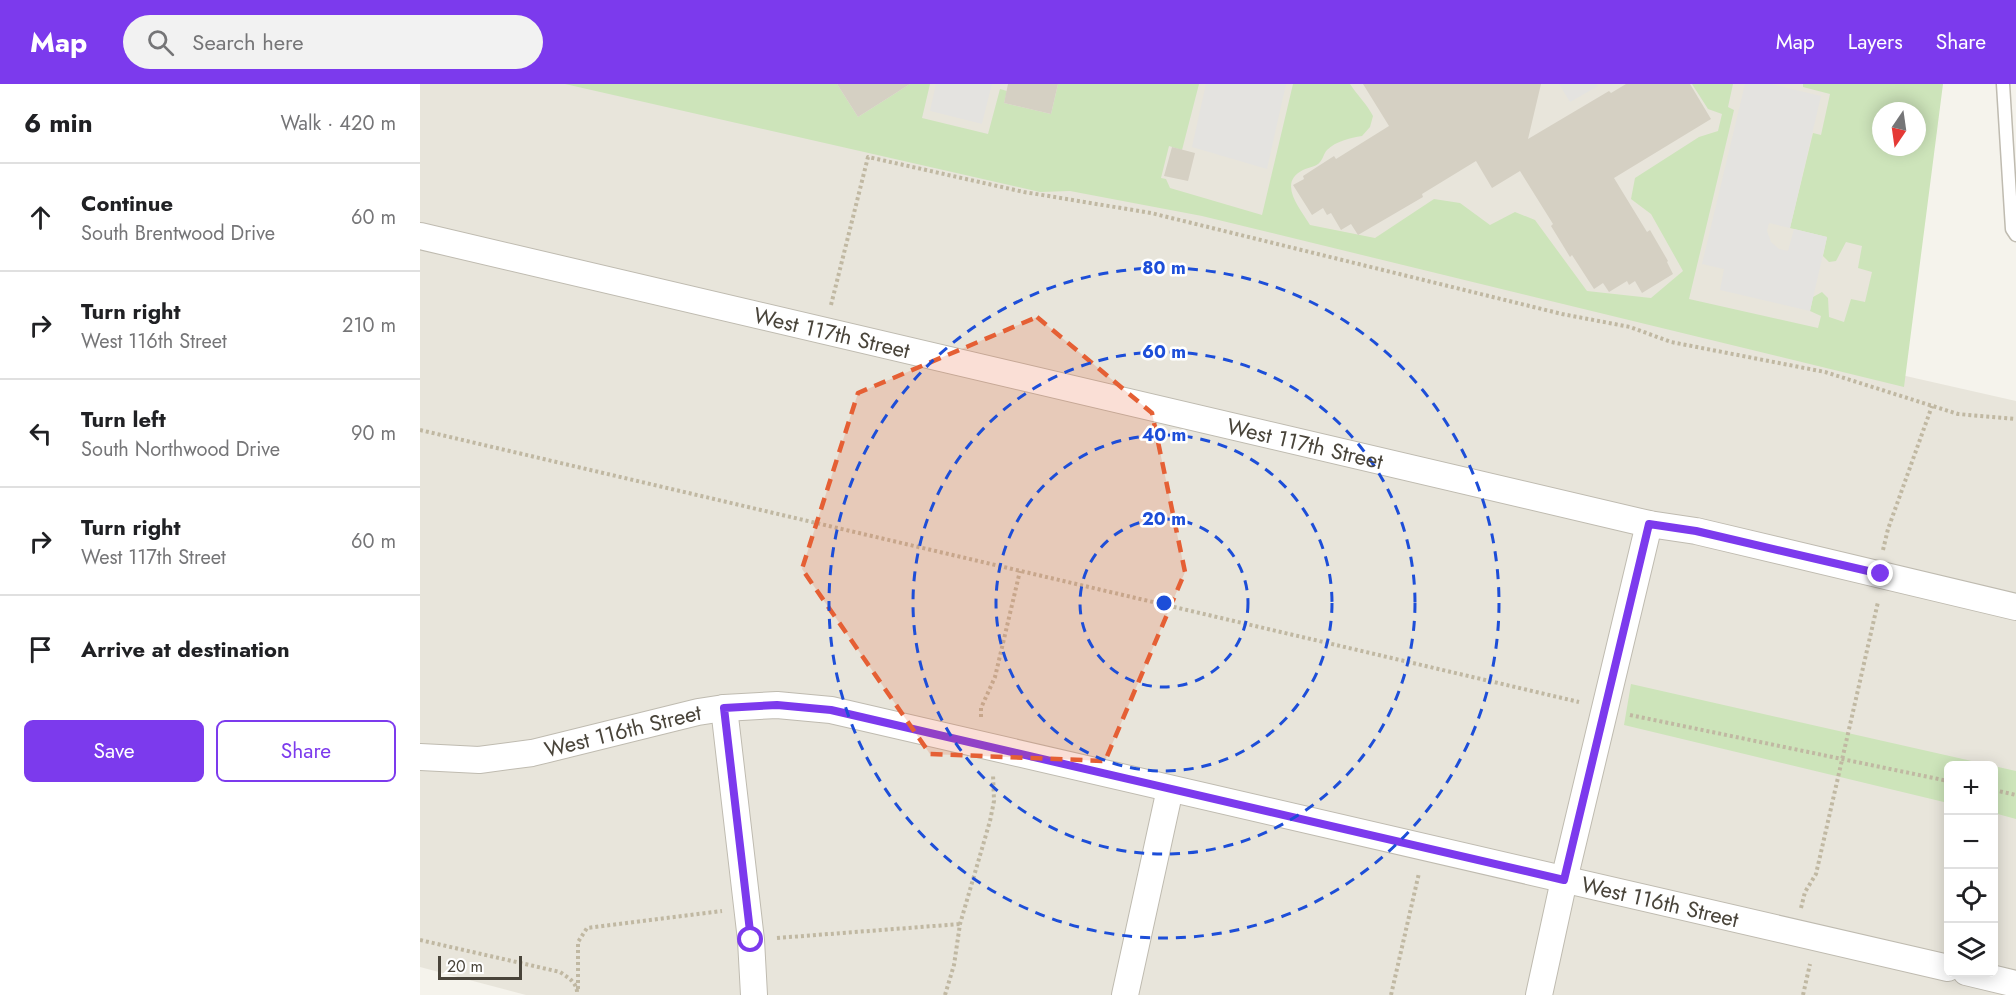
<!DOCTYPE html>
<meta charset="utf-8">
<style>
:root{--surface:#fff;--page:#f2f2f2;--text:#202124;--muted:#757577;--line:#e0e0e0;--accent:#7c3aed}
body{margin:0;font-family:Jost,sans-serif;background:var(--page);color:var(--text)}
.controls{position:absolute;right:18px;bottom:18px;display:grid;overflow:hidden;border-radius:9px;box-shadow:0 3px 15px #0003}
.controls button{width:54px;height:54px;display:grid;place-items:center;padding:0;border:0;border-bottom:2px solid var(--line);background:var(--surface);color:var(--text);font:30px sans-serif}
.compass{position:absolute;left:1452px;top:18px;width:54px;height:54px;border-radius:50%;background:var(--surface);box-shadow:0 3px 15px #0003;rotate:193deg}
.scale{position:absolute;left:18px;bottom:15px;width:84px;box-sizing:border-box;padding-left:6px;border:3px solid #49443a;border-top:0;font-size:16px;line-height:21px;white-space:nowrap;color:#49443a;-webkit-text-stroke:4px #fff;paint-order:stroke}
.stop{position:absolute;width:18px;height:18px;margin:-14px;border:4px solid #7c3aed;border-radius:50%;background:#fff}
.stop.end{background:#7c3aed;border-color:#fff;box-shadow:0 2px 6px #0008}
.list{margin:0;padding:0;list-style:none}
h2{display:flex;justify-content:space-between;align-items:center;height:78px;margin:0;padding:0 24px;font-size:26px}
h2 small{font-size:20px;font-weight:400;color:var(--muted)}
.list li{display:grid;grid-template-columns:39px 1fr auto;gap:18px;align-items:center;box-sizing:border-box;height:108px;padding:0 24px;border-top:2px solid var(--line)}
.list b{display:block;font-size:22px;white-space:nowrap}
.list p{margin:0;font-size:20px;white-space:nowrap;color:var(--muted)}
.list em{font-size:20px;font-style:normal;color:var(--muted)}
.actions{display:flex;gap:12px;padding:18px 24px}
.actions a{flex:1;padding:14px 0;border:2px solid var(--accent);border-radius:9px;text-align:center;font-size:21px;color:var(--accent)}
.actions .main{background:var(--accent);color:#fff}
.icon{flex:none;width:33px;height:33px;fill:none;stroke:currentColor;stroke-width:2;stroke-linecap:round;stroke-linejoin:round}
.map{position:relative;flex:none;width:1596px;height:911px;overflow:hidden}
header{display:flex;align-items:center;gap:36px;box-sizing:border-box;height:84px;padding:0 30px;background:var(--accent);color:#fff}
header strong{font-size:28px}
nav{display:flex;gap:33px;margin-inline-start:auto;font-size:21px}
.search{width:420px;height:54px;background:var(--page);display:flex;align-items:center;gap:15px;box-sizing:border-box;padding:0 21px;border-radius:33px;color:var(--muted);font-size:22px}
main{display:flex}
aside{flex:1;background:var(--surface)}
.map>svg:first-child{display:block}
.residential{fill:#e8e5db;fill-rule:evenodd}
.green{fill:#cde4ba;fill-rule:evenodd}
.parking{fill:#e4e3e0}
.building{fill:#d5d0c3}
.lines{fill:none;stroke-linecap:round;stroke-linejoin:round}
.service-casing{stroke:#bfbbb0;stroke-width:15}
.minor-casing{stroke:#bfbbb0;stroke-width:28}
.path{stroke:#c0b8a2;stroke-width:4;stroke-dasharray:3 3;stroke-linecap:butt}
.service{stroke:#fff;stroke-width:12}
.minor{stroke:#fff;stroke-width:26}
.route{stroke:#7c3aed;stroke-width:8}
.marked{fill:#e55f34;fill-opacity:0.2;stroke:#e55f34;stroke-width:4.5;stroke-dasharray:12 8;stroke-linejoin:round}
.ring{fill:none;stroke:#1d4ed8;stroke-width:3;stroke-dasharray:10 8}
.labels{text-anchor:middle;stroke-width:5;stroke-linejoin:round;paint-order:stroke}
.street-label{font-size:22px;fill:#49443a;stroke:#fff}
.centre{fill:#1d4ed8;stroke:#fff;stroke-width:3}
.ring-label{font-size:18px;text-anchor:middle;font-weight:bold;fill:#1d4ed8;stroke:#fff;stroke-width:5;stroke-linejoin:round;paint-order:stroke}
</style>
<header>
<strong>Map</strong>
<div class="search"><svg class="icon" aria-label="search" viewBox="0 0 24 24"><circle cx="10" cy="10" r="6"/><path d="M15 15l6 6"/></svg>Search here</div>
<nav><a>Map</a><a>Layers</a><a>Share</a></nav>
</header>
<main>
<aside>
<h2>6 min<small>Walk · 420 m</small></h2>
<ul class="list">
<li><svg class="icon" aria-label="ahead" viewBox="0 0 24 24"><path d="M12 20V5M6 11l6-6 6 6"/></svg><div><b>Continue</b><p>South Brentwood Drive</p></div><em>60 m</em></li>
<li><svg class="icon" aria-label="right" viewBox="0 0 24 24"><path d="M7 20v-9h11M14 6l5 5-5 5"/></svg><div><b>Turn right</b><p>West 116th Street</p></div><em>210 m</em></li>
<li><svg class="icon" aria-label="left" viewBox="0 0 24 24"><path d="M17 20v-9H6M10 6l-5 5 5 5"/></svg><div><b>Turn left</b><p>South Northwood Drive</p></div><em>90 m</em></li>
<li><svg class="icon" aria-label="right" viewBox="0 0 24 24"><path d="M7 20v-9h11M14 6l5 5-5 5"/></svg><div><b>Turn right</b><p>West 117th Street</p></div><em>60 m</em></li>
<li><svg class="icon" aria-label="arrive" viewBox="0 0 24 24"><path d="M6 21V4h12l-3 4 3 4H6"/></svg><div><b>Arrive at destination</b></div></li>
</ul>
<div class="actions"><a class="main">Save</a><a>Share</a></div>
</aside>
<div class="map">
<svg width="1596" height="911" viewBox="0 0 1596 911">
<rect width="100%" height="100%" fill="#f5f3ec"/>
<path class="residential" d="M 0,0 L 1513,0 L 1446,283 L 1596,317 L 1596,911 L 106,911 L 0,883 ZM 1461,27 L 1497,27 L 1497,63 L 1461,63 ZM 1528,682 L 1574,682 L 1574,888 L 1528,888 Z"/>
<path class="green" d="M 145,0 L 417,0 L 438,33 L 490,0 L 510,0 L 502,34 L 568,50 L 580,5 L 587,7 L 584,19 L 631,30 L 638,0 L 779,0 L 762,66 L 749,62 L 741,94 L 746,95 L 750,104 L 842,131 L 873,0 L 930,0 C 937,11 947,20 953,32 L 950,43 L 942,52 C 930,54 916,57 907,66 C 904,69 903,75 900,78 C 896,83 889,83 883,86 C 857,99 880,124 890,141 L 955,154 L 1014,115 L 1040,119 L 1070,141 L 1095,128 L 1115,136 L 1167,207 L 1231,214 L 1263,187 L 1231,130 L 1211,115 L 1215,94 L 1279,53 L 1298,47 L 1302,30 L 1288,25 L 1272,0 L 1313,0 L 1308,23 L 1314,26 L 1269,215 L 1398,244 L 1401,232 L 1390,227 L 1393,213 L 1402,208 L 1408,214 L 1409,233 L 1424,238 L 1431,215 L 1445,218 L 1452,188 L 1438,184 L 1442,162 L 1426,158 L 1416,177 L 1409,178 L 1403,172 L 1407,153 L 1370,144 L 1393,49 L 1401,51 L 1410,10 L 1383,3 L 1383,0 L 1523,0 L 1484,303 L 782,132 L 650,107 L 620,108 ZM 1461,27 L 1497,27 L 1497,63 L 1461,63 Z
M 1211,600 L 1596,687 L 1596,735 L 1574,729 L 1574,682 L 1528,682 L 1528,719 L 1204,641 Z"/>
<path class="parking" d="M 516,0 L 572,0 L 562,40 L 510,27 Z
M 786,0 L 866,0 L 847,85 L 772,63 Z
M 1139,0 L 1176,0 L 1178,2 L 1150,18 Z
M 1325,0 L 1351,0 L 1401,12 L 1370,144 L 1349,139 L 1347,147 L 1351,158 L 1359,165 L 1368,167 L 1374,145 L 1407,153 L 1390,227 L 1300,206 L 1304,185 L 1282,180 Z"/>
<path class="building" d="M 417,0 L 490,0 L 438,33 Z
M 588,0 L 638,0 L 631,30 L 584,19 Z
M 943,0 L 1121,0 L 1108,55 L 1189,7 L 1191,9 L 1206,0 L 1270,0 L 1291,35 L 1194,94 L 1227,148 L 1230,146 L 1248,177 L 1247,178 L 1253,190 L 1222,209 L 1215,197 L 1209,201 L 1207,197 L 1189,208 L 1183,199 L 1174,205 L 1152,171 L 1150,173 L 1131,142 L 1133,140 L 1100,87 L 1072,104 L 1056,77 L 1002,110 L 1003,113 L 938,151 L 931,140 L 921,146 L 911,129 L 907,131 L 903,124 L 892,131 L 873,101 L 884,95 L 883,92 L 914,72 L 916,75 L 969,42 Z
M 752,63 L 775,69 L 768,97 L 744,92 Z"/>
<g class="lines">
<defs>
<path id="service" d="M 1583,0 L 1592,145 L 1596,151"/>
<g id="minor">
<path id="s1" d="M 0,152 L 1229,440 L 1276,447 L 1596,523"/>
<path d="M 304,624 L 331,856 L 334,911"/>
<path id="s2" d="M 0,673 L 59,676 L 112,669 L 278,628 L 304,624 L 357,621 L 411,626 L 1528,884"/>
<path d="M 1546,888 L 1596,900"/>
<path d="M 705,911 L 750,705"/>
<path d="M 1119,911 L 1144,796 L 1229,440"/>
</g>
</defs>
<use href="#service" class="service-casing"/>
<use href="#minor" class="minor-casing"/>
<path class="path" d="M 411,221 L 448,73 L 604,108 L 731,129 L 1142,230 L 1210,243 L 1251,258 L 1405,288 L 1538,330 L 1596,335
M 0,346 L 1159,618
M 1463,466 L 1468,445 L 1512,322
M 1210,631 L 1528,697
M 561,633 L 561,624 L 575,593 L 600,487
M 1574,706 L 1596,711
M 1381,824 L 1385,808 L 1396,790 L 1458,518
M 357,854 L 540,840
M 0,856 L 140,888 C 149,894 158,899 157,911
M 158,905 L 158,858 L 167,844 L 302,827
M 525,911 L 534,881 L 540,840 L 570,737 L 574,717 L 573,690
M 971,911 L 999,789
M 1383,911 L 1390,880"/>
<use href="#service" class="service"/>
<use href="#minor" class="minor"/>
</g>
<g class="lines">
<path class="route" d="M 331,856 L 304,624 L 357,621 L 411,626 L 1144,796 L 1229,440 L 1276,447 L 1461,490"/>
</g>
<path class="marked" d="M 617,233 L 732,329 L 765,488 L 685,677 L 510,670 L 382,485 L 438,309 Z"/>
<g class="ring">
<circle cx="744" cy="519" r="84"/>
<circle cx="744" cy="519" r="168"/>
<circle cx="744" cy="519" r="251"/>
<circle cx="744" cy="519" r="335"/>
</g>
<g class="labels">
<g class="street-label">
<text dy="8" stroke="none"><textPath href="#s1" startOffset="423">West 117th Street</textPath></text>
<text dy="8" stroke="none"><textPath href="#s1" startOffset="909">West 117th Street</textPath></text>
<text dy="8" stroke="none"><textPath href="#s2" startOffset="206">West 116th Street</textPath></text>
<text dy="8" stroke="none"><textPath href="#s2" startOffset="1268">West 116th Street</textPath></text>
</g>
</g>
<circle cx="744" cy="519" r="9" class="centre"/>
<g class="ring-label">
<text x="744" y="190">80 m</text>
<text x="744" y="274">60 m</text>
<text x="744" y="357">40 m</text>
<text x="744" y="441">20 m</text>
</g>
</svg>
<div class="controls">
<button>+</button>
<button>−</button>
<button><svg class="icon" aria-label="locate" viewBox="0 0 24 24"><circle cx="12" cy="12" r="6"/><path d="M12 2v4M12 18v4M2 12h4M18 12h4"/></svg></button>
<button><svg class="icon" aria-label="layers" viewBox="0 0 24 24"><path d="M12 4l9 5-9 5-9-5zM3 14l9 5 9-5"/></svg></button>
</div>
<svg class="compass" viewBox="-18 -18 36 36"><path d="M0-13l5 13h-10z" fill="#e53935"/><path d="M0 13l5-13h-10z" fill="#757577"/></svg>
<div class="scale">20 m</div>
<div class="stop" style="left:331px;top:856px"></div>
<div class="stop end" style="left:1461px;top:490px"></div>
</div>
</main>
